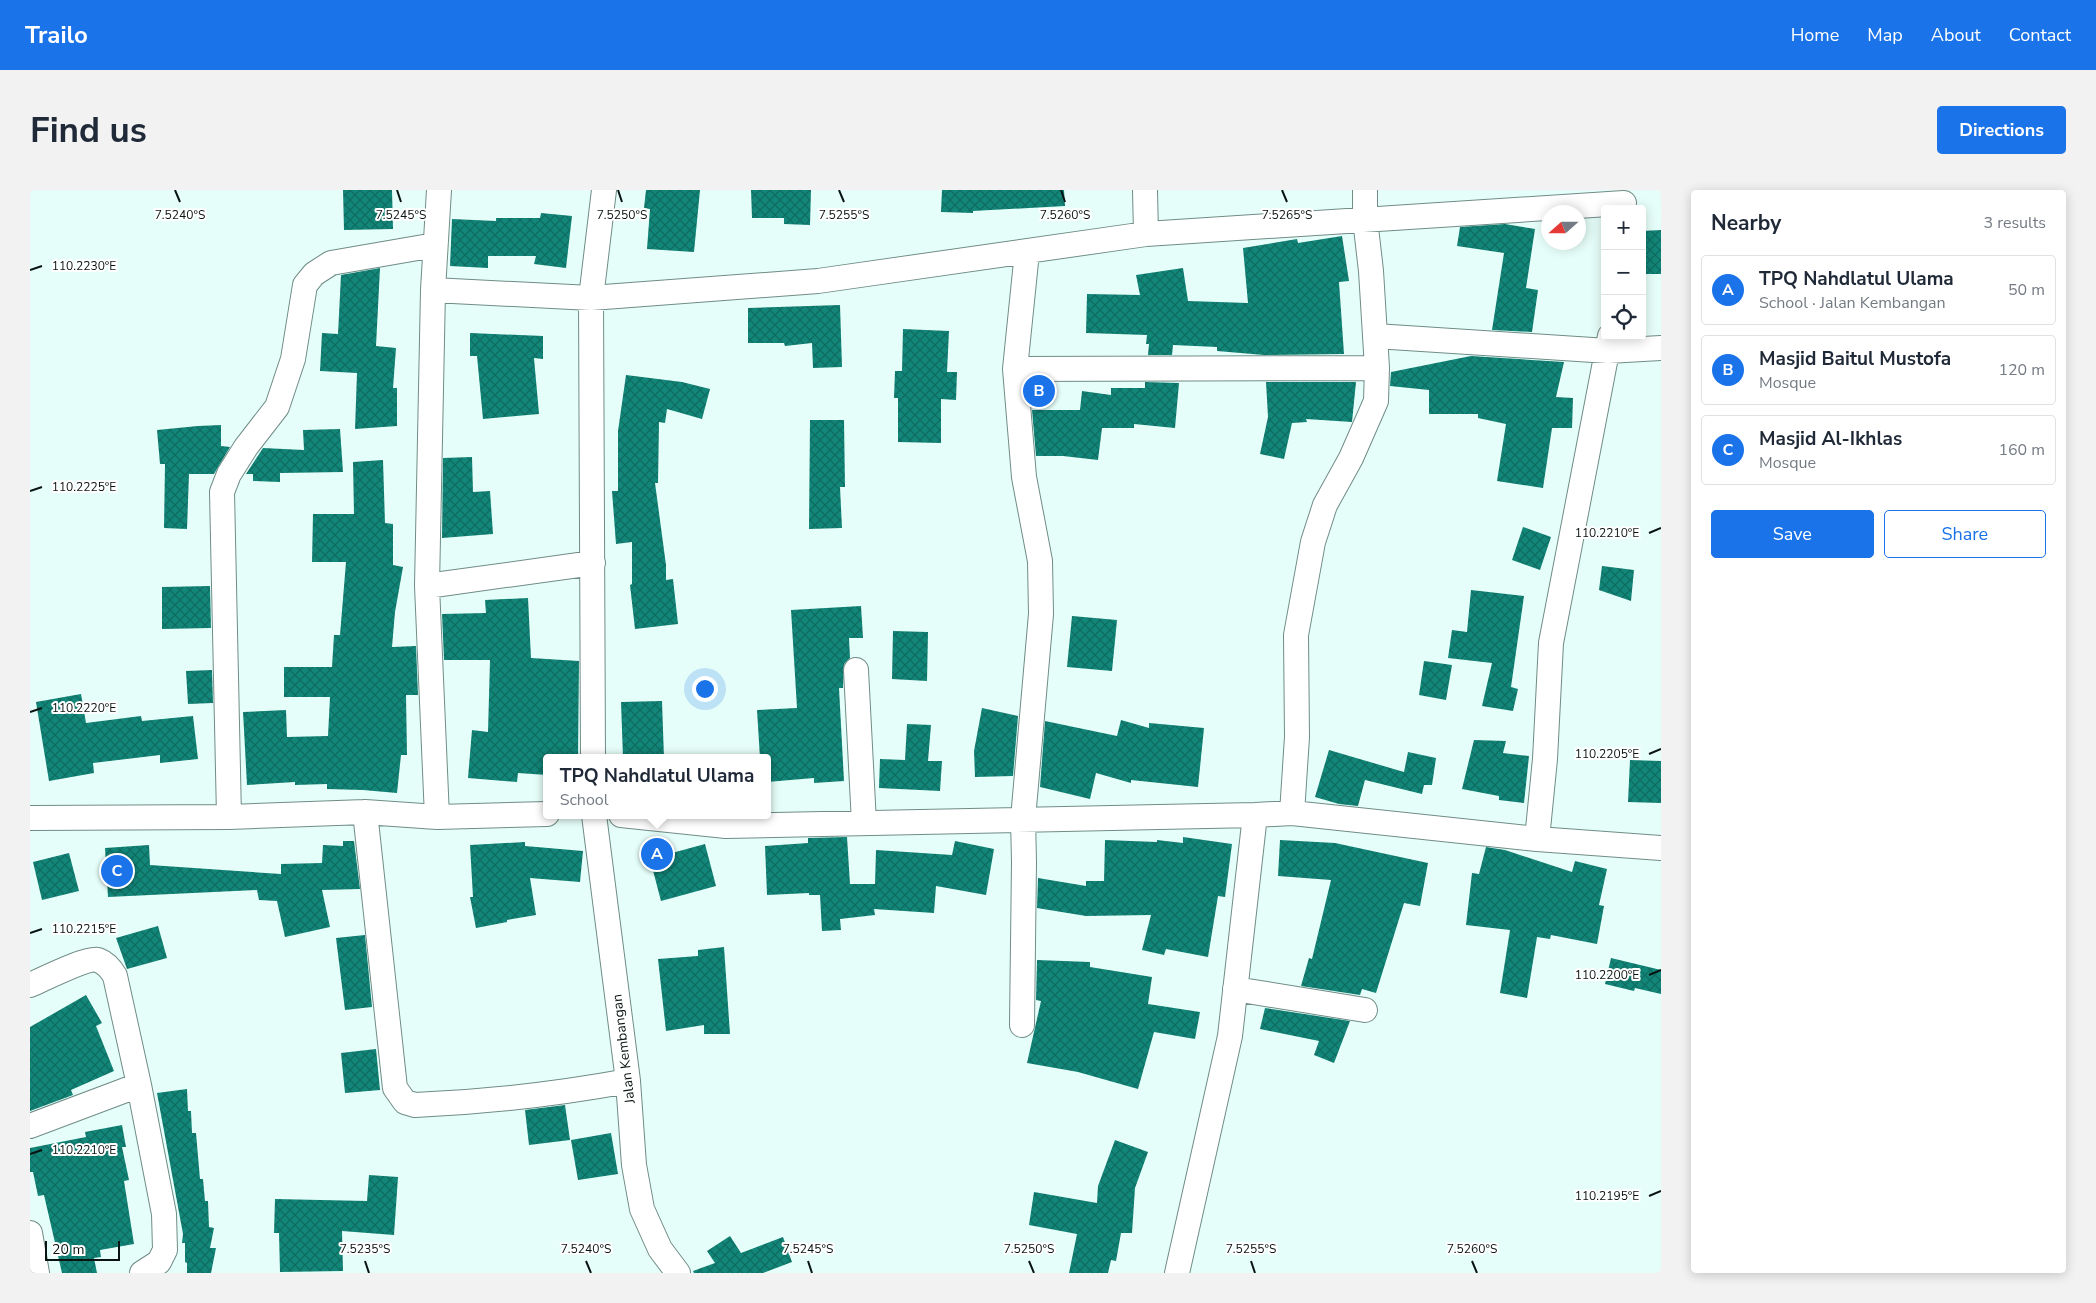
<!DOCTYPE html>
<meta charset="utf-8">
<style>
:root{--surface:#fff;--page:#f2f2f3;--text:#1f2937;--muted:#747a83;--line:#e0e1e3;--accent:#1a73e8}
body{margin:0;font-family:"Nunito Sans",sans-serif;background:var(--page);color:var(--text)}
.controls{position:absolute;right:15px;top:15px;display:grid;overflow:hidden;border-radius:5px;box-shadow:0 2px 12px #0003}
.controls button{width:45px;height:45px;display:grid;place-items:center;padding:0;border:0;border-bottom:1px solid var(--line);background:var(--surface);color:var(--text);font:25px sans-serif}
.compass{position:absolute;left:1511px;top:15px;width:45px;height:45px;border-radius:50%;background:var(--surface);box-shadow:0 2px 12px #0003;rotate:249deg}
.scale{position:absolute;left:15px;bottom:12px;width:75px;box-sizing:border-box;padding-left:5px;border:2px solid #091311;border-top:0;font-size:14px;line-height:18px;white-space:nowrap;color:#091311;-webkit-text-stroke:4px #fff;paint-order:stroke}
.you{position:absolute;left:674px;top:498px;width:18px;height:18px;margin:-12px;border:4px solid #fff;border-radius:50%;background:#1a73e8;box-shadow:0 0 0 8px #1a73e833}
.badge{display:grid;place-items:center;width:32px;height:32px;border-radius:50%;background:var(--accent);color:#fff;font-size:16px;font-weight:700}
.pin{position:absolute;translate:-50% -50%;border:2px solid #fff;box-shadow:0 1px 5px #0006}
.popup{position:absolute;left:513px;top:564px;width:228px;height:65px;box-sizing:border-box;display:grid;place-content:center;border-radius:5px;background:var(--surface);filter:drop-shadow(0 1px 4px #0005);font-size:16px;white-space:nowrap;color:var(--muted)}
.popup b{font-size:19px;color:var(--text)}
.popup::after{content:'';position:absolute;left:50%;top:100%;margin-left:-10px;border:10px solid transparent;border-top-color:var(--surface)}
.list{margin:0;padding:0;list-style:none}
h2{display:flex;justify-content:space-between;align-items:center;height:65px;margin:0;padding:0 20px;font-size:21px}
h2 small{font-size:16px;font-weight:400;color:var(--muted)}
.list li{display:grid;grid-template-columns:32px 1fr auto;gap:15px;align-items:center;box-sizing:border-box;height:70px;margin:0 10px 10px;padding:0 10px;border:1px solid var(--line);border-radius:5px}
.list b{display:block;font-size:19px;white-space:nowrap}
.list p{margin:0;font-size:16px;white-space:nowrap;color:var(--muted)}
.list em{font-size:16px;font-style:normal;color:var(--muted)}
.actions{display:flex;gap:10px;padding:15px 20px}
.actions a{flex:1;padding:11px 0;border:1px solid var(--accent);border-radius:5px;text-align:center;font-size:18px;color:var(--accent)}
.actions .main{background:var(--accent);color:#fff}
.icon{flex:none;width:28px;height:28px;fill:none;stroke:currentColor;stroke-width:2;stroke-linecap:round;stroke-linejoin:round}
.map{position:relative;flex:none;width:1631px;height:1083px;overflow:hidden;border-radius:5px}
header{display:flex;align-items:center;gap:30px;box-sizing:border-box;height:70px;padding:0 25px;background:var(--accent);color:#fff}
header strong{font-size:24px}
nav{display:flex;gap:28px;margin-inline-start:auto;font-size:18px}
.intro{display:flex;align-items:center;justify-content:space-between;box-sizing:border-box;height:120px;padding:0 30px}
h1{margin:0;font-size:35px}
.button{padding:12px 22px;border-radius:5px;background:var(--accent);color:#fff;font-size:18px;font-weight:700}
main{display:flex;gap:30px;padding:0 30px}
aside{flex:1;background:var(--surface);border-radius:5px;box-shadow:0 2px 12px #0003}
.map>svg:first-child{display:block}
.building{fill:url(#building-cross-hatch)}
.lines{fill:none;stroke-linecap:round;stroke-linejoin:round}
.minor-casing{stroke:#708c86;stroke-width:26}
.minor{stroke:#fff;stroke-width:24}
.ticks{fill:none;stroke:#091311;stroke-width:2}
.labels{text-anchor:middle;stroke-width:4;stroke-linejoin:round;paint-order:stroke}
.street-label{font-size:14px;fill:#091311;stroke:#fff}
.ticks-label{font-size:12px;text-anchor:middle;fill:#091311;stroke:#fff;stroke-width:4;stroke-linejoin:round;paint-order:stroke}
</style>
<header>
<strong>Trailo</strong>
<nav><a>Home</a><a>Map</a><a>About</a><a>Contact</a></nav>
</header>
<div class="intro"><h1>Find us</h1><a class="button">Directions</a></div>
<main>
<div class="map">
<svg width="1631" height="1083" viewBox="0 0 1631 1083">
<defs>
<pattern id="building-cross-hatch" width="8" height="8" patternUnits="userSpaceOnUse" patternTransform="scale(1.25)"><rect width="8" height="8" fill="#128678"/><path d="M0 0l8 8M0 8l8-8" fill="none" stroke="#0f6c61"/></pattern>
</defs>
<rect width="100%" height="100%" fill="#e6fef9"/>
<path class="building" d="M 313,0 L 362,0 L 363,39 L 314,40 Z
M 616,0 L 670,0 L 664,62 L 617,59 L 620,19 L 614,18 Z
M 721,0 L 781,0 L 780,35 L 754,34 L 754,28 L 722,28 Z
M 912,0 L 1034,0 L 1035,16 L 943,21 L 943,23 L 911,22 Z
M 511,23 L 542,26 L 536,78 L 504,74 L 506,66 L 458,66 L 458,78 L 420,76 L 422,29 L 466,31 L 466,28 L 510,28 Z
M 1475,34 L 1505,39 L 1496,98 L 1508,100 L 1502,142 L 1462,140 L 1474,63 L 1427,56 L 1430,37 Z
M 1631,40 L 1631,84 L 1612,84 L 1612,41 Z
M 1312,46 L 1319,91 L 1309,92 L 1314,164 L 1234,165 L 1187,161 L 1187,157 L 1143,155 L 1142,165 L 1118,165 L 1119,154 L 1116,154 L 1117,145 L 1056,143 L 1057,104 L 1110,105 L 1106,85 L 1153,78 L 1158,111 L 1218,113 L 1213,58 L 1267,49 L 1268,53 Z
M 350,78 L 346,156 L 366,158 L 363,198 L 367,198 L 367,236 L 325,239 L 327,183 L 290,181 L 292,143 L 308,144 L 311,85 Z
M 810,115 L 812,177 L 783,178 L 782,153 L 755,156 L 754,153 L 718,153 L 718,118 Z
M 873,139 L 919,141 L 917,182 L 927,182 L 926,210 L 911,209 L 911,253 L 868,252 L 868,208 L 864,208 L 865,181 L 872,181 Z
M 440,143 L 513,146 L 513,169 L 504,168 L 509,224 L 453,229 L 447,166 L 440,166 Z
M 1441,166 L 1534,172 L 1526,207 L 1543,208 L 1542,238 L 1522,238 L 1513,298 L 1467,291 L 1476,234 L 1448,228 L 1448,224 L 1399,224 L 1399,200 L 1360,196 L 1361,182 Z
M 596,185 L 652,192 L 680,199 L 672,229 L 637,219 L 635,233 L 629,232 L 628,293 L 625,293 L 636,375 L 636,390 L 643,389 L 648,434 L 605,439 L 600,395 L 602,394 L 602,352 L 586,354 L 582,301 L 588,301 L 588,241 Z
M 1115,192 L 1149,193 L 1145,238 L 1104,234 L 1104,238 L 1072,238 L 1068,270 L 1033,266 L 1006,266 L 1002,220 L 1050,220 L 1052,201 L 1081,205 L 1081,198 L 1115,198 Z
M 1236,192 L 1326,192 L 1322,232 L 1276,229 L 1277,232 L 1262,233 L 1254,269 L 1230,264 L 1238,227 Z
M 780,230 L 814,230 L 815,297 L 810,297 L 812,338 L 779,339 Z
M 191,235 L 191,256 L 200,257 L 184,284 L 159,284 L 157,339 L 134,338 L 135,274 L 130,274 L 127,240 L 168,236 Z
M 310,239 L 313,282 L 250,283 L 250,292 L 223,291 L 223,284 L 216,284 L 233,258 L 274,260 L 273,240 Z
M 442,267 L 443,302 L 460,301 L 463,344 L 412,348 L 413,268 Z
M 353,270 L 355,333 L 363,334 L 363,375 L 373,377 L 365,422 L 362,457 L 386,456 L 388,505 L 376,505 L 377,565 L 371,565 L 367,603 L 333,600 L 297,599 L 297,594 L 265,595 L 265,592 L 217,595 L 213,522 L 256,520 L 257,547 L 298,546 L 300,507 L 254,507 L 254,477 L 302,477 L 304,445 L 310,445 L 316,372 L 282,372 L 283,324 L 324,324 L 323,272 Z
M 1493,337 L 1521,347 L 1510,380 L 1482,370 Z
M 1572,376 L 1604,380 L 1601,411 L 1569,400 Z
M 180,396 L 181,438 L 132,439 L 132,397 Z
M 1441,400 L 1494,406 L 1481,497 L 1488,499 L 1483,521 L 1452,516 L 1462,473 L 1418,468 L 1422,440 L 1437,442 Z
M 498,408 L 501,468 L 549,471 L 548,568 L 517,568 L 517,585 L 488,583 L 487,592 L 438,588 L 442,540 L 458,542 L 460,470 L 414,470 L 412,424 L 456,423 L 455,410 Z
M 831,416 L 833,448 L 819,448 L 820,468 L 814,474 L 813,498 L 809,498 L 814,591 L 784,593 L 784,588 L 737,592 L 737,568 L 730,568 L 727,520 L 767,518 L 761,420 Z
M 1042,426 L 1087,430 L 1082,481 L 1037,477 Z
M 863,441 L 898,442 L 897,491 L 862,489 Z
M 1394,471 L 1422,475 L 1416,510 L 1389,505 Z
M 182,480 L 183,513 L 158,514 L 156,481 Z
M 51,504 L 56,533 L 111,526 L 112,531 L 163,526 L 168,569 L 130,573 L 130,565 L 63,573 L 64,583 L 19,591 L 6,512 Z
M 632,511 L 634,568 L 593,568 L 591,512 Z
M 952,518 L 988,526 L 983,586 L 945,587 L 944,561 Z
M 1091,530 L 1119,538 L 1119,533 L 1174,538 L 1168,597 L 1101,590 L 1101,593 L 1066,583 L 1060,609 L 1010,597 L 1015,531 L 1087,546 Z
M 877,534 L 901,535 L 898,571 L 912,571 L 910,601 L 849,598 L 850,569 L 875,570 Z
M 1444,550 L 1476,551 L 1473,563 L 1499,566 L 1494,613 L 1469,610 L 1469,606 L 1432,599 Z
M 1299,560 L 1374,582 L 1378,562 L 1406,568 L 1402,595 L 1394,595 L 1392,604 L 1335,590 L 1328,616 L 1309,614 L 1285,607 Z
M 1600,570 L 1631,571 L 1631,613 L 1598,612 Z
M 817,647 L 820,694 L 845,694 L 846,660 L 922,665 L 925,651 L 964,659 L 956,705 L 906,696 L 904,723 L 844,719 L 845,725 L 810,729 L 811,740 L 792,741 L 790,705 L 779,705 L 779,703 L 737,705 L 735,656 L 778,653 L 778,648 Z
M 1153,647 L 1202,654 L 1195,707 L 1188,706 L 1178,767 L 1136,759 L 1134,765 L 1112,760 L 1121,725 L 1056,726 L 1007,718 L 1008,688 L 1056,696 L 1056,691 L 1074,691 L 1075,650 L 1127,652 L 1127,650 L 1153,653 Z
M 1250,650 L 1305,653 L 1398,673 L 1390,716 L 1374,713 L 1346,803 L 1332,799 L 1330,805 L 1271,796 L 1279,768 L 1282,769 L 1301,690 L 1248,686 Z
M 313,651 L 324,651 L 330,699 L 292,700 L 300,737 L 255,747 L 247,711 L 229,710 L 227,700 L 78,707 L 75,658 L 119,655 L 120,675 L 251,684 L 251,674 L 292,673 L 293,655 L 313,656 Z
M 495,652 L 495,656 L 553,661 L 550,692 L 500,688 L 506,725 L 477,730 L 477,732 L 446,738 L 440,707 L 443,707 L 440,655 Z
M 675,654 L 686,696 L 631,711 L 620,669 Z
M 1456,657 L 1475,660 L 1542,682 L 1545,671 L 1577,679 L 1569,715 L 1574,716 L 1567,754 L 1521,745 L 1520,749 L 1507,747 L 1497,808 L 1470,803 L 1480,740 L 1436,735 L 1442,683 L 1449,684 Z
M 39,663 L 49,701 L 12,710 L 3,672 Z
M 128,736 L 137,768 L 97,779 L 86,748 Z
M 335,745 L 342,817 L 315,820 L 306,748 Z
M 694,757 L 700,844 L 674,844 L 674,835 L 636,841 L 628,769 L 668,766 L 668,760 Z
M 1581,768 L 1631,780 L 1631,804 L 1605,798 L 1604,801 L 1575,794 Z
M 1007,770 L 1060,772 L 1060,777 L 1122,787 L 1118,814 L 1170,822 L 1165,849 L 1124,842 L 1108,899 L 1048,882 L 997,873 L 1011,811 L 1006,810 Z
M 56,805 L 72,833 L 66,836 L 84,881 L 41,900 L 43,905 L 0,921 L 0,837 Z
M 1235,818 L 1320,831 L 1304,873 L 1284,865 L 1289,851 L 1230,839 Z
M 346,859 L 350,900 L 315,903 L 311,863 Z
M 157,899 L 158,921 L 161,921 L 162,943 L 166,943 L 170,989 L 173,989 L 175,1011 L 178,1011 L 179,1037 L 184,1038 L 180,1058 L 186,1058 L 181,1083 L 157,1083 L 157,1073 L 155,1072 L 155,1053 L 152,1053 L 153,1044 L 127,903 Z
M 535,915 L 540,950 L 499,955 L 495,920 Z
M 92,935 L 96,957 L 92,957 L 99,990 L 94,991 L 104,1054 L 70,1060 L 71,1067 L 64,1068 L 67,1083 L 32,1083 L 14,1005 L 8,1006 L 3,982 L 0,982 L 0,958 L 56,947 L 55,942 Z
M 581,943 L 588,984 L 548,990 L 541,950 Z
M 1085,950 L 1118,962 L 1105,998 L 1102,1043 L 1091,1043 L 1086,1071 L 1081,1070 L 1078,1083 L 1039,1083 L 1047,1044 L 999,1035 L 1004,1002 L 1067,1013 L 1068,996 Z
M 339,985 L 368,987 L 364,1045 L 312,1041 L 313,1081 L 250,1082 L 249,1043 L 244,1043 L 245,1009 L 337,1011 Z
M 700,1046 L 711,1063 L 753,1047 L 762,1072 L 733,1083 L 664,1083 L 663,1081 L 685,1073 L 677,1061 Z"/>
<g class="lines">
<defs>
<path id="minor" d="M 1116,44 L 1594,13 L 1593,19
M 403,100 L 561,108 L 788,91 L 1116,44 L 1115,0
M 1345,146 L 1578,161 L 1631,158
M 985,179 L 1347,178
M 397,396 L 563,373
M 826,480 L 834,633
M 563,568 L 561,108 L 574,0
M 335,622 L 365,898 L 375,912 L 385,915 C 456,912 527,904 598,891
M 1262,623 L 1267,547 L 1266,445 L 1283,352 L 1295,315 L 1321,268 L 1346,211 L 1347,178 L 1341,81 L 1335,29 L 1335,0
M 564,625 L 598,891 L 604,975 L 612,1019 L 630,1059 L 648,1083
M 591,625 L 696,636 L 1225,625 L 1262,623 L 1507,649 L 1631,658
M 199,627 L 192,302 L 199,284 L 216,257 L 247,217 L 263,169 L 275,95 L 284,84 L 301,73 L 405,55
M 407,627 L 397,396 L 403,100 L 409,0
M 0,628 L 199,627 L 335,622 L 407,627 L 517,624
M 1507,649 L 1515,569 L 1521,453 L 1580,146
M 0,795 C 12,790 57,767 68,770 C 76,773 81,779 85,786 L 109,895 L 134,1024 L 135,1060 L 129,1072 L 112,1083
M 1205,799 L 1335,820
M 992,835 L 994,672 L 993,629 L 1011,424 L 1010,371 L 994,287 L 985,179 L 997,62
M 0,936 L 109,895
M 0,1043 L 7,1083
M 1147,1083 L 1200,846 L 1225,625"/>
</defs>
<use href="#minor" class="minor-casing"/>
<use href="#minor" class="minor"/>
</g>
<path class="ticks" d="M 145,0 L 150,12M 367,0 L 371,12M 588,0 L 592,12M 809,0 L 814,12M 1031,0 L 1035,12M 1252,0 L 1257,12M 0,80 L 12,76M 0,301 L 12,297M 1619,343 L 1631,338M 0,522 L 12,518M 1619,564 L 1631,559M 0,743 L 12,739M 1619,785 L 1631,780M 0,964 L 12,960M 1619,1006 L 1631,1001M 335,1071 L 339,1083M 556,1071 L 561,1083M 778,1071 L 782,1083M 999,1071 L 1004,1083M 1221,1071 L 1225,1083M 1442,1071 L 1447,1083"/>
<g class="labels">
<g class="street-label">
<text transform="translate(593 859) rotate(-97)" y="5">Jalan Kembangan</text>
</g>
</g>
<g class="ticks-label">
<text x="150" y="29">7.5240°S</text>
<text x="371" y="29">7.5245°S</text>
<text x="592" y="29">7.5250°S</text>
<text x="814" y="29">7.5255°S</text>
<text x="1035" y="29">7.5260°S</text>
<text x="1257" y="29">7.5265°S</text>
<text x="54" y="80">110.2230°E</text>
<text x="54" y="301">110.2225°E</text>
<text x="1577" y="347">110.2210°E</text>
<text x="54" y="522">110.2220°E</text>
<text x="1577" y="568">110.2205°E</text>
<text x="54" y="743">110.2215°E</text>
<text x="1577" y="789">110.2200°E</text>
<text x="54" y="964">110.2210°E</text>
<text x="1577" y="1010">110.2195°E</text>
<text x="335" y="1063">7.5235°S</text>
<text x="556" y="1063">7.5240°S</text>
<text x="778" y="1063">7.5245°S</text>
<text x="999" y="1063">7.5250°S</text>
<text x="1221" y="1063">7.5255°S</text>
<text x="1442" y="1063">7.5260°S</text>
</g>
</svg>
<div class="controls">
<button>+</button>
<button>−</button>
<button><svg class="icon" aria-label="locate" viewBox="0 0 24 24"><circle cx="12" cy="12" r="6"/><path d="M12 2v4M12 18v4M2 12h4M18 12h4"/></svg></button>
</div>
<svg class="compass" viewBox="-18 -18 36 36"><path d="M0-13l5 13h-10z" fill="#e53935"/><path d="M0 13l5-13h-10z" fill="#747a83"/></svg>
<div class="scale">20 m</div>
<div class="you"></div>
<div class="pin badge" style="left:627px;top:664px">A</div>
<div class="popup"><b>TPQ Nahdlatul Ulama</b>School</div>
<div class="pin badge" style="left:1009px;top:201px">B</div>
<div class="pin badge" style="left:87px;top:681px">C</div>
</div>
<aside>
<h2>Nearby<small>3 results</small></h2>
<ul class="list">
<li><span class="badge">A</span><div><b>TPQ Nahdlatul Ulama</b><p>School · Jalan Kembangan</p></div><em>50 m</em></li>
<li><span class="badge">B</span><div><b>Masjid Baitul Mustofa</b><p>Mosque</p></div><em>120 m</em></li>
<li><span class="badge">C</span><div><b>Masjid Al-Ikhlas</b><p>Mosque</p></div><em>160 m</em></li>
</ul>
<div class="actions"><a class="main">Save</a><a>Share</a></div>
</aside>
</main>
